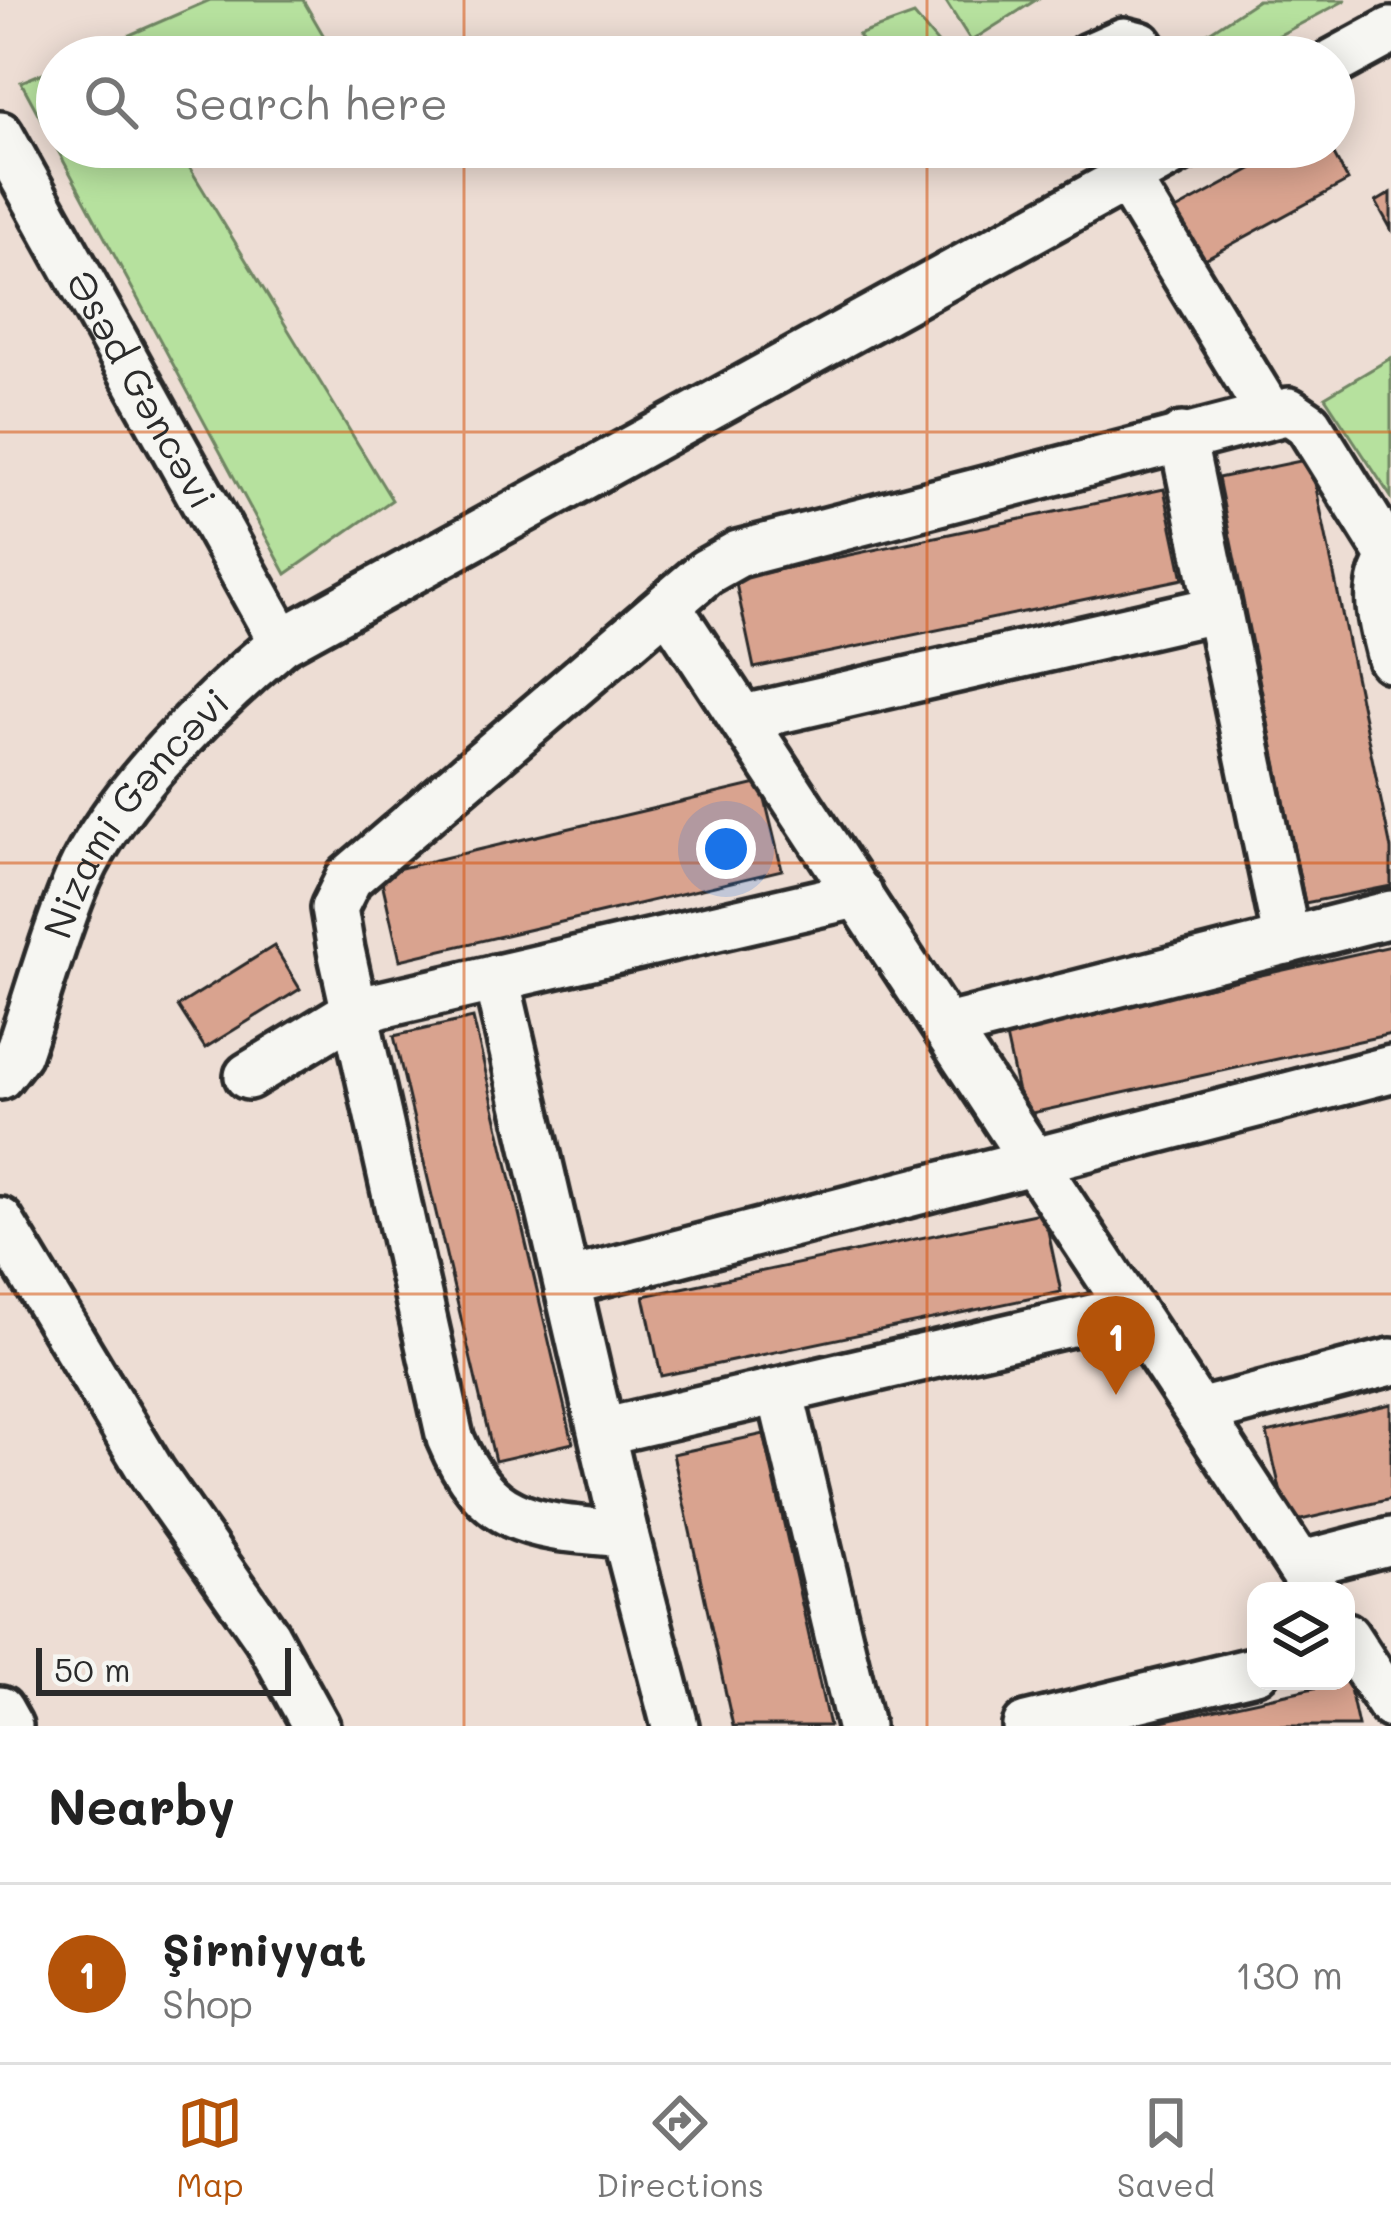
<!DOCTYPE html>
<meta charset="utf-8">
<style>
:root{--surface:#fff;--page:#f6f6f6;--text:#222;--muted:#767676;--line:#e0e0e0;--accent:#b45309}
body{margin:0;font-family:Mali,sans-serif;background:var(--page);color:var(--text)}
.controls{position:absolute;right:36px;bottom:36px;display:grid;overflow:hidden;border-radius:24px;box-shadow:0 6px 30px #0003}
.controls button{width:108px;height:108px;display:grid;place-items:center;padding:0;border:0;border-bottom:3px solid var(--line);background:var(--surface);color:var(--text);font:60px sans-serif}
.scale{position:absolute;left:36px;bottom:30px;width:255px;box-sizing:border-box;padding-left:12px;border:6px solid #2b2b2b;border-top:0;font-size:33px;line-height:42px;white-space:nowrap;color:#2b2b2b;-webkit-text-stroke:9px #f6f6f2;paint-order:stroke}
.you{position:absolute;left:726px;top:849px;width:42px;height:42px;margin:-30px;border:9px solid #fff;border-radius:50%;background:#1a73e8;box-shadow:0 0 0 18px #1a73e833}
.badge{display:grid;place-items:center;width:78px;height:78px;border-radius:50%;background:var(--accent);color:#fff;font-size:39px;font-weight:700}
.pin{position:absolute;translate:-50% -99px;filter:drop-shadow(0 3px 6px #0008)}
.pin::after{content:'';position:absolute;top:63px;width:42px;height:36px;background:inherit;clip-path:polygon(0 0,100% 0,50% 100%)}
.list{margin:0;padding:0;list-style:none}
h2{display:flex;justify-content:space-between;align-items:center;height:156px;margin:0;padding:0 48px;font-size:51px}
h2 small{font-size:39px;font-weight:400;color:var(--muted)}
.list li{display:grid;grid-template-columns:78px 1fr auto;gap:36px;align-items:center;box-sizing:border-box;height:180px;padding:0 48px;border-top:3px solid var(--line)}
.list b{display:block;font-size:45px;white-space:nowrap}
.list p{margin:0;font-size:39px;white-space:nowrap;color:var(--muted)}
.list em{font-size:39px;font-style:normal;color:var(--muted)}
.icon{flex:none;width:66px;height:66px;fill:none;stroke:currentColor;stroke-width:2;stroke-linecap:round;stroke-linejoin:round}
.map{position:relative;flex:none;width:1391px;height:1726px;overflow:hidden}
.search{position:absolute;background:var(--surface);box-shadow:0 6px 30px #0003;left:36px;right:36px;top:36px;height:132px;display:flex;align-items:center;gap:30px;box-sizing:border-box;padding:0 42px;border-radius:66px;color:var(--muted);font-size:45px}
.sheet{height:336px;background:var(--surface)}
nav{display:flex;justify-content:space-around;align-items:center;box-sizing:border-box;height:168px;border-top:3px solid var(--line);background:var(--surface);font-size:33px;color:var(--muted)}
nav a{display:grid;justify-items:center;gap:6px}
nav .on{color:var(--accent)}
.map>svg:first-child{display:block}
.green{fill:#b6e19e;stroke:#708664;stroke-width:3}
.building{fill:#d9a38f;stroke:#2b2b2b;stroke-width:3}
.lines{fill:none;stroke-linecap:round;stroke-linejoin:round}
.minor-casing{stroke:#2b2b2b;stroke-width:54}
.minor{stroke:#f6f6f2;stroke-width:45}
.grid{fill:none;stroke:#d5540f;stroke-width:3;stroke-opacity:0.55}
.labels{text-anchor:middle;stroke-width:9;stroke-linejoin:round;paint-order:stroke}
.street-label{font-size:39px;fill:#2b2b2b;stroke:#f6f6f2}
</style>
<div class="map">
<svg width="1391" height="1726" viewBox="0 0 1391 1726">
<rect width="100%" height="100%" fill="#edddd4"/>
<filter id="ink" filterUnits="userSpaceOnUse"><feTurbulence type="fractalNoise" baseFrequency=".00833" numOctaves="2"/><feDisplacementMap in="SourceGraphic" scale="24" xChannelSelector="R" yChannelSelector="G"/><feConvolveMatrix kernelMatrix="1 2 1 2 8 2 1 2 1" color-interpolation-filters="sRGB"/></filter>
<g filter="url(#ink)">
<path class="green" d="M 210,0 L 303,0 L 325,38 L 299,57 L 79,57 Z
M 945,0 L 1036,0 L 971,41 Z
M 1258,0 L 1346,0 L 1238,57 L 1196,57 L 1194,42 Z
M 914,15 L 947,54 L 871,57 L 858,35 Z
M 57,67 L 57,147 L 177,147 L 392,500 L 286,574 L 21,82 Z
M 1391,358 L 1391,497 L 1325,397 Z"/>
<path class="building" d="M 1292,147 L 1330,147 L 1348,181 L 1201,261 L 1174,211 Z
M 1391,193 L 1391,229 L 1376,202 Z
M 1310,459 L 1391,849 L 1391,886 L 1305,903 L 1218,478 Z
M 1164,489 L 1183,579 L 754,668 L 735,579 Z
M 761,783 L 782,870 L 400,960 L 380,873 Z
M 274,946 L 300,989 L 205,1048 L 178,1006 Z
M 1391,946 L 1391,1034 L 1023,1115 L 1005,1032 Z
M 473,1018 L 573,1443 L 495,1461 L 394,1036 Z
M 1044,1212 L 1061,1292 L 661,1376 L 644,1296 Z
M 1391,1404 L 1391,1499 L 1288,1523 L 1267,1433 Z
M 764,1434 L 829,1726 L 733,1726 L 673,1454 Z
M 1348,1680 L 1358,1726 L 1139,1726 L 1346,1681 Z"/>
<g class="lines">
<defs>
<g id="minor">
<path d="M 1088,57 L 1124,41 L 1140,45 L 1148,57"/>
<path d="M 1334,62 L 1391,31"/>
<path id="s1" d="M 0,135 L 282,642"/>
<path d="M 1127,179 L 1269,413"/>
<path d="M 1182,436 L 1287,941"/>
<path d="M 1391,560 C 1370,591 1383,625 1391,659"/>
<path d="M 668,606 L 1316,1591"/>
<path d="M 744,718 L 1218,609"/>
<path d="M 496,978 L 625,1534"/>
<path d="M 947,1027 L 1391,914"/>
<path id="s2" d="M 0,1076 L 18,1053 C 38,995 54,934 78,878 C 115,795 213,700 282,642 L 1183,147"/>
<path d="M 248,1076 L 355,1011 L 859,894"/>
<path d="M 0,1221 L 152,1473 L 267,1637 L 316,1726"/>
<path d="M 567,1282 L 1391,1069"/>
<path d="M 780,1391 L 860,1726"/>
<path d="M 1199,1412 L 1391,1362"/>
<path d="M 602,1432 L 1131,1309"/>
<path d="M 1299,1565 L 1391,1541"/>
<path d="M 1346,1636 L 1391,1705"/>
<path d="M 0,1710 L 9,1726"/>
<path d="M 675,1726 L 625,1534 C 537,1526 488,1529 450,1438 L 341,950 L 334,908 L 349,878 L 706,572 L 738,554 L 1289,411 L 1308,424 L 1391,557"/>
<path d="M 1026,1726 L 1256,1670"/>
</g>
</defs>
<use href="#minor" class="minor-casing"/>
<use href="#minor" class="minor"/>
</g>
</g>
<path class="grid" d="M 464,0 L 464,57M 927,0 L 927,57M 464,147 L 464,1726M 927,147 L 927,1726M 0,432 L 1391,432M 0,863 L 1391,863M 0,1294 L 1391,1294"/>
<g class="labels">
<g class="street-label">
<text dy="14" stroke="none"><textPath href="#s1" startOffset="291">Əsəd Gəncəvi</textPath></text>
<text dy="14" stroke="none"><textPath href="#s2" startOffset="300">Nizami Gəncəvi</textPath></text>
</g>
</g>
</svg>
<div class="controls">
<button><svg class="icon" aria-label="layers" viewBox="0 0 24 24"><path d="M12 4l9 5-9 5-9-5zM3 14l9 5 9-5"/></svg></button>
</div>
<div class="scale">50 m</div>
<div class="you"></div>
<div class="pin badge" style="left:1116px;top:1395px">1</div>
<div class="search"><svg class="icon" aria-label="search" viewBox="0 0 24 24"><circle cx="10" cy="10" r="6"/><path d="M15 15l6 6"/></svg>Search here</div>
</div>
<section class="sheet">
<h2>Nearby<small></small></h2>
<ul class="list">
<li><span class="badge">1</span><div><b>Şirniyyat</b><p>Shop</p></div><em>130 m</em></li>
</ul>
</section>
<nav>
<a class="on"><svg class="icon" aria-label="map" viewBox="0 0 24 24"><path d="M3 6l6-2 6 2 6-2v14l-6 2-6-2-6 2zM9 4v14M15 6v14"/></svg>Map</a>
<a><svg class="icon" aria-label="directions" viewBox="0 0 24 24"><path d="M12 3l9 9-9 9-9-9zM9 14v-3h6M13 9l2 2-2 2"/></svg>Directions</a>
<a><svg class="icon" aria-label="saved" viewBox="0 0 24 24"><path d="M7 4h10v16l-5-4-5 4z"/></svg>Saved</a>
</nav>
